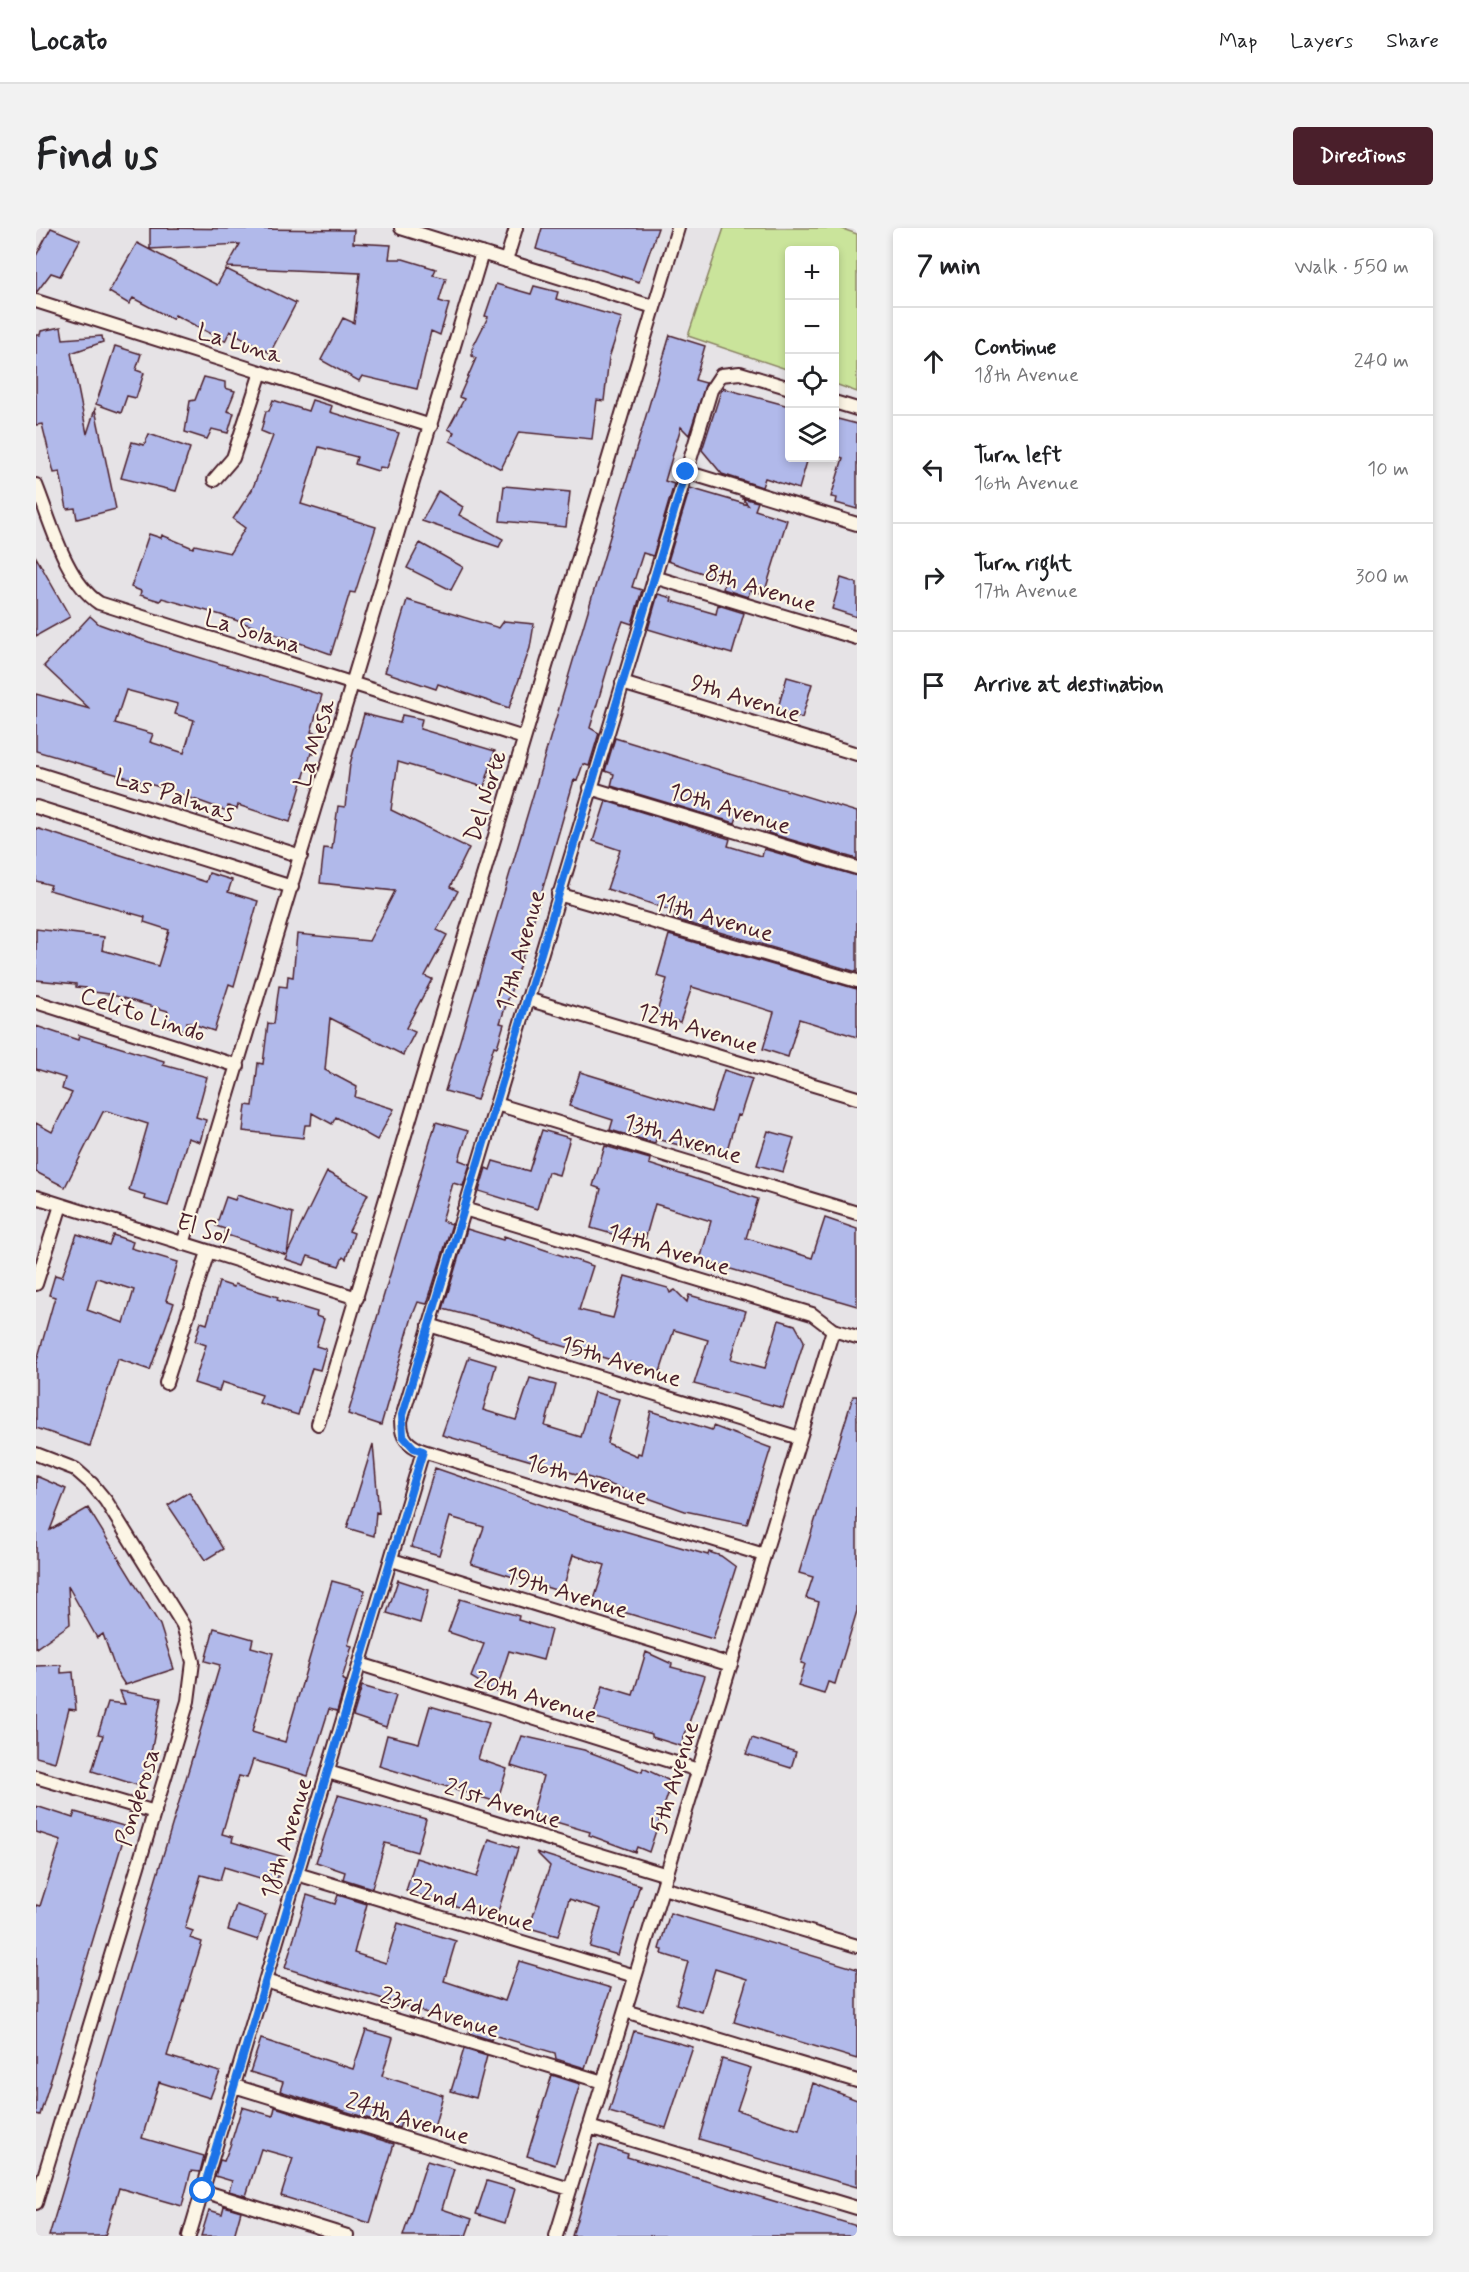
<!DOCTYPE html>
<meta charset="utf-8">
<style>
:root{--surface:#fff;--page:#f2f2f2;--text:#202124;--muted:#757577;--line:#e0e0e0;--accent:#4a1f2b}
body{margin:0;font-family:Mynerve,sans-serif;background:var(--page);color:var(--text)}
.controls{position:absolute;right:18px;top:18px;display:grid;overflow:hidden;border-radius:6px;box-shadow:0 3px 9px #0003}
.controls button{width:54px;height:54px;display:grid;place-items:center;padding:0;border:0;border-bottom:2px solid var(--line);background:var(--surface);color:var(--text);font:30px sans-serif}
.stop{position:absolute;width:18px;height:18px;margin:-14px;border:4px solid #1a73e8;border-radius:50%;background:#fff}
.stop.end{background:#1a73e8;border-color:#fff;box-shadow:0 2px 6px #0008}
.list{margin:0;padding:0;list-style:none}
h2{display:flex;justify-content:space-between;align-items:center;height:78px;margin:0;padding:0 24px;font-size:26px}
h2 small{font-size:20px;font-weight:400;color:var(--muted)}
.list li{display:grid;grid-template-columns:39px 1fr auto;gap:18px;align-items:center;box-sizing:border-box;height:108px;padding:0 24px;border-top:2px solid var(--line)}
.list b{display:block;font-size:22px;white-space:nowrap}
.list p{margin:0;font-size:20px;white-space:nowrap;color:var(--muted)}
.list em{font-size:20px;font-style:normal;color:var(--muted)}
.icon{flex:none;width:33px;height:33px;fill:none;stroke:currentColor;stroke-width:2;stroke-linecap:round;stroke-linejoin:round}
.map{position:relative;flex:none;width:821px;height:2008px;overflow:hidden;border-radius:6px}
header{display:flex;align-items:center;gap:36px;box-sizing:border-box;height:84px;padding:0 30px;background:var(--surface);border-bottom:2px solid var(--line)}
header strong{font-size:28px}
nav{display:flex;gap:33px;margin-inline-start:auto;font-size:21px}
.intro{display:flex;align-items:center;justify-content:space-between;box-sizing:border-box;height:144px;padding:0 36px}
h1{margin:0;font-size:42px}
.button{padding:15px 27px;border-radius:6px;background:var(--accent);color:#fff;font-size:21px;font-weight:700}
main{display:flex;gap:36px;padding:0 36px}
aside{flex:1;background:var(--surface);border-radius:6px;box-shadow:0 3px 9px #0003}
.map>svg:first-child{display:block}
.green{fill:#cae49b;stroke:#8a8263;stroke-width:1.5}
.building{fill:#b1b9ea;stroke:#4a1f2b;stroke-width:1.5;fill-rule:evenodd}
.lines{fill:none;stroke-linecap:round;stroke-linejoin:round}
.lane-casing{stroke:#4a1f2b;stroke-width:16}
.lane{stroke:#fcf5e5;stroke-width:12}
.route{stroke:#1a73e8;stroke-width:8}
.labels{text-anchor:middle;stroke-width:4.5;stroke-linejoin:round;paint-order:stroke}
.street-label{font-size:24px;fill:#4a1f2b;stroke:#fcf5e5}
</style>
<header>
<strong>Locato</strong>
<nav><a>Map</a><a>Layers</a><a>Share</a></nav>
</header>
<div class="intro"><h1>Find us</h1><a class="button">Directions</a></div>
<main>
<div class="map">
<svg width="821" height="2008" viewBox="0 0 821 2008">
<rect width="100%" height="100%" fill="#e6e3e6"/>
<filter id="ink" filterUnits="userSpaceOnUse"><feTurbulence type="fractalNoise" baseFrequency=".0167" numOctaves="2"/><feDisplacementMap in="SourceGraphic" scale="12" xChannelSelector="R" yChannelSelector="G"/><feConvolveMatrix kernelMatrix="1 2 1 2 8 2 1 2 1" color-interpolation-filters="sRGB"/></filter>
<g filter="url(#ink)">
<path class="green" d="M 688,0 L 804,0 L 821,6 L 821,164 L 799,156 L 798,22 L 754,22 L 753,142 L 652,108 Z"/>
<path class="building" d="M 15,0 L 44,12 L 24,48 L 15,45 L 0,65 L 0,28 Z
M 114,0 L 318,2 L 317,15 L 355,17 L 353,31 L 367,31 L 400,41 L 397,47 L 410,50 L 403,73 L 413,76 L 404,107 L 395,103 L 381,161 L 326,148 L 323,153 L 285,132 L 307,90 L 318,95 L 324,45 L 191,39 L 204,16 L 114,21 Z
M 506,0 L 622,0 L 603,54 L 500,21 Z
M 101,15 L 181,57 L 190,41 L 260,75 L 234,125 L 194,103 L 189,113 L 139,87 L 136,91 L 97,70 L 93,76 L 73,64 Z
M 460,56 L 495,66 L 498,58 L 522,64 L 520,71 L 586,90 L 573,130 L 568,173 L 561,172 L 556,211 L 483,204 L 465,241 L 414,213 L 418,204 L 412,201 L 428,171 L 423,169 L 440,130 L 436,128 L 436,121 L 452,89 L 449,88 Z
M 25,99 L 27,111 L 66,108 L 67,114 L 35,125 L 51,206 L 59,181 L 80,281 L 41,291 L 39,280 L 31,281 L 24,244 L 18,245 L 6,196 L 0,197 L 0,107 L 4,107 L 5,103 Z
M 634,107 L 669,118 L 659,152 L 670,155 L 653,207 L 645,199 L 629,253 L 638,256 L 617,328 L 607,325 L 596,359 L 606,362 L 596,396 L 587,393 L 579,415 L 554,500 L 563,505 L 553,538 L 547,536 L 541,553 L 538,552 L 491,715 L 464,795 L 468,796 L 461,819 L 458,818 L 441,872 L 409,863 Z
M 79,118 L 105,126 L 100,142 L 108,145 L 100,170 L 91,168 L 85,185 L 60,176 Z
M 168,149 L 189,154 L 189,160 L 199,163 L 191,183 L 198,185 L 192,205 L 176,201 L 171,211 L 149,204 L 154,173 L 159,172 Z
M 686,160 L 753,178 L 753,230 L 772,230 L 763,261 L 729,250 L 726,259 L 686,246 L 666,222 Z
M 237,172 L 272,183 L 276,172 L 296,178 L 294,184 L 363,205 L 351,240 L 344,239 L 342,243 L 319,236 L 321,229 L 283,219 L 265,276 L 340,299 L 319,365 L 314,364 L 295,426 L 185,387 L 126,370 L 124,373 L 104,367 L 105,363 L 95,359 L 113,306 L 125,310 L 126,307 L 157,320 L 159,317 L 194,325 L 209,300 L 197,291 L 216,262 L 237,208 L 225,203 L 230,183 L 233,183 Z
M 798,190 L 821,196 L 821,281 L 800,275 L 801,270 L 795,269 L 807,230 L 798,227 Z
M 113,206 L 154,220 L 140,263 L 85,250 L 96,214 L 108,217 Z
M 468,258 L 534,264 L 530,299 L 464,293 Z
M 654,260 L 712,277 L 706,270 L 722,274 L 719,282 L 751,292 L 728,366 L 714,362 L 712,369 L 687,361 L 689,353 L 632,333 Z
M 402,263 L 427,279 L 423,287 L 467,311 L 463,319 L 386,293 Z
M 384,315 L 427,339 L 415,362 L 371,340 Z
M 0,329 L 34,389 L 0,408 Z
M 805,350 L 821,355 L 821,389 L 796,381 Z
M 622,366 L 636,370 L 635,373 L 680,386 L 682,377 L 708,385 L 696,426 L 612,401 Z
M 371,372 L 463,400 L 468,393 L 498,396 L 494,420 L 473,480 L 402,456 L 400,461 L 349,444 Z
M 54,388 L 63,396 L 113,414 L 286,467 L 275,504 L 284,506 L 278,526 L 275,525 L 254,594 L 202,577 L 201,581 L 192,578 L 191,583 L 127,560 L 0,523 L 0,466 L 54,481 L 8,438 ZM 90,462 L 142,476 L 139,486 L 158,492 L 148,525 L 114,514 L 117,506 L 79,495 Z
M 751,449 L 776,456 L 766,490 L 741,483 Z
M 328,486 L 364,495 L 366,487 L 386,491 L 384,501 L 459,523 L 448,559 L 362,534 L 355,582 L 433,620 L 414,659 L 422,663 L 401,702 L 411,707 L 389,748 L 396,751 L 370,800 L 379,804 L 367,827 L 294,790 L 289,842 L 321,859 L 319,869 L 358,881 L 341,912 L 300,889 L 296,896 L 276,885 L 275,897 L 269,897 L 267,910 L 207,903 L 210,877 L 217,878 L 222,835 L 227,836 L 232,795 L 238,796 L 243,758 L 251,759 L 252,748 L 257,749 L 261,706 L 333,713 L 359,663 L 284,655 L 288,620 L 296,621 L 302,578 L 309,579 L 314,536 Z
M 579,510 L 821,584 L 821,631 L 732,605 L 735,596 L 702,586 L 699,595 L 575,558 L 578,546 L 569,543 Z
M 570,573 L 694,611 L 692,618 L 726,628 L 728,621 L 821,648 L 821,744 L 638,691 L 640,684 L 571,661 L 584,622 L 557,613 Z
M 0,600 L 170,654 L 173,645 L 196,652 L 192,664 L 222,673 L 198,758 L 193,756 L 178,803 L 151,794 L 148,803 L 128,797 L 132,783 L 73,766 L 49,763 L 50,760 L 40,759 L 40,756 L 0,752 L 0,701 L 68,709 L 66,722 L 122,738 L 133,702 L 108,694 L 109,689 L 13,662 L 15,657 L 0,653 Z
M 633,707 L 821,761 L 821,809 L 763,791 L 752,829 L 727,821 L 738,784 L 656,759 L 644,794 L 620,787 L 631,751 L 621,748 Z
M 0,798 L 42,812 L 43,807 L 128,833 L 127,837 L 171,849 L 160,889 L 170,892 L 164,914 L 152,910 L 132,978 L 108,971 L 109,967 L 93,962 L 112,896 L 71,883 L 67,884 L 29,959 L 0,944 L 0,895 L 16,904 L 36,865 L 26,861 L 29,850 L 0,841 Z
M 688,842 L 716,851 L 704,888 L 701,887 L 689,929 L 620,911 L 619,915 L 574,902 L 577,892 L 533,878 L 544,844 L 675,884 Z
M 400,894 L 432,903 L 423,932 L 434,936 L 427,958 L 417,955 L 406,993 L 416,996 L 391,1076 L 382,1074 L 376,1089 L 345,1197 L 312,1186 Z
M 506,902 L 534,910 L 523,947 L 512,944 L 501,981 L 443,963 L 450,940 L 454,942 L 457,933 L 493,943 Z
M 732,903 L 758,910 L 747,944 L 721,937 Z
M 569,918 L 614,931 L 613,936 L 722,971 L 710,1010 L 776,1030 L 789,990 L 821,1001 L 821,1078 L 664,1032 L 675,993 L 619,976 L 608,1015 L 555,1000 L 565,961 L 557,958 Z
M 291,944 L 332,966 L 313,1003 L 318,1005 L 310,1031 L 307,1029 L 303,1038 L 272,1028 L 268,1037 L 249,1031 L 251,1027 L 188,1006 L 189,1001 L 180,998 L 190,969 L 199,972 L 201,967 L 257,985 L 251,1026 Z
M 431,1001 L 467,1012 L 468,1008 L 557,1038 L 543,1082 L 577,1090 L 589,1048 L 632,1060 L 634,1065 L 639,1062 L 651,1074 L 653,1067 L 710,1083 L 695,1131 L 729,1140 L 743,1092 L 759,1097 L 768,1113 L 747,1180 L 658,1156 L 672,1112 L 638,1102 L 624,1144 L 594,1134 L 593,1137 L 503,1111 L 475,1099 L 407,1081 Z
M 41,1006 L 73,1017 L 77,1007 L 97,1014 L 95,1020 L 142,1034 L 130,1072 L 138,1075 L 114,1142 L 82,1131 L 54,1218 L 0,1200 L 0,1136 L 19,1069 L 13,1067 L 19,1047 L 26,1049 ZM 61,1050 L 98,1062 L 88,1095 L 51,1082 Z
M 183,1054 L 198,1059 L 199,1056 L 242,1069 L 241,1072 L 281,1084 L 280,1088 L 288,1091 L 280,1118 L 290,1121 L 284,1142 L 276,1140 L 262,1187 L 223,1175 L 226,1167 L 186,1154 L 183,1163 L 158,1155 L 170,1117 L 159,1113 L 165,1094 L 171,1096 Z
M 433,1129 L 460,1137 L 447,1182 L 480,1192 L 494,1150 L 520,1157 L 509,1198 L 545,1209 L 558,1164 L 583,1171 L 571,1215 L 601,1228 L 602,1225 L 605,1226 L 615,1183 L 676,1202 L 677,1198 L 735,1220 L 711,1296 L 649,1283 L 561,1252 L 406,1207 Z
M 817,1168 L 821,1168 L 821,1383 L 799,1456 L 792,1454 L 788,1466 L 762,1458 L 769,1436 L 765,1435 L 783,1374 L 770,1370 L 777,1349 L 763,1345 Z
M 337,1216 L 343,1285 L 340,1284 L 338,1308 L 311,1300 Z
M 399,1240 L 550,1292 L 672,1327 L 673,1324 L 685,1328 L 700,1339 L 677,1411 L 557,1375 L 569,1337 L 537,1327 L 526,1364 L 435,1336 L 448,1299 L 414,1289 L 403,1327 L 375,1319 Z
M 0,1248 L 30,1261 L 14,1302 L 52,1280 L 124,1397 L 138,1441 L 89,1457 L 80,1443 L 67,1406 L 61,1410 L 32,1358 L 34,1396 L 0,1420 Z
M 153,1264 L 187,1321 L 169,1332 L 132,1277 Z
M 362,1352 L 393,1362 L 384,1395 L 351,1385 Z
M 296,1353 L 329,1362 L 312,1417 L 316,1418 L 306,1451 L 310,1453 L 301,1483 L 293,1481 L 272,1548 L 217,1532 L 211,1550 L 203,1548 L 186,1606 L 197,1609 L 196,1614 L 248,1629 L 240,1655 L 188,1639 L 184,1652 L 165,1647 L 149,1700 L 157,1703 L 154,1710 L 166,1714 L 131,1828 L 184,1844 L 174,1870 L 123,1854 L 106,1910 L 168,1928 L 164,1944 L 155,1943 L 146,1978 L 83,1960 L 69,2008 L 13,2008 L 184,1437 L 169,1433 L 178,1400 L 217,1411 L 215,1419 L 237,1425 L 216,1504 L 249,1514 Z
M 424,1371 L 483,1388 L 482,1392 L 515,1402 L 507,1432 L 473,1423 L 460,1464 L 435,1449 L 448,1416 L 412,1404 Z
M 610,1424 L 636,1436 L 635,1439 L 669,1448 L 645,1518 L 616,1509 L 616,1506 L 557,1489 L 567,1458 L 597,1467 Z
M 25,1437 L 25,1445 L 37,1444 L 40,1482 L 33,1481 L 19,1534 L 0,1529 L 0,1438 Z
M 326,1458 L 360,1468 L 350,1499 L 317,1488 Z
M 84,1463 L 125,1470 L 116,1520 L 104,1558 L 56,1543 L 67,1507 L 62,1506 L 72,1474 L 89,1476 Z
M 394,1478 L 453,1495 L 442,1531 L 471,1541 L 461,1574 L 343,1538 L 351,1507 L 383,1515 Z
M 486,1508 L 548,1522 L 606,1544 L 607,1540 L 636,1554 L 613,1624 L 601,1619 L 599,1624 L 553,1607 L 554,1604 L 496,1587 L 507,1548 L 475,1538 Z
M 716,1510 L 760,1524 L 755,1540 L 710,1526 Z
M 302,1567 L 390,1591 L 381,1624 L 349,1615 L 336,1660 L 307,1651 L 309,1644 L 280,1634 Z
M 0,1578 L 37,1590 L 39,1584 L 91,1599 L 4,1887 L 0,1886 L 0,1677 L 4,1678 L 25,1612 L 0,1604 Z
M 453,1611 L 482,1620 L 460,1690 L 370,1663 L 380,1630 L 441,1649 Z
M 500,1624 L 604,1657 L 582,1727 L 554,1719 L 565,1681 L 533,1671 L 522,1708 L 493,1700 L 514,1638 Z
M 271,1667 L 299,1676 L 302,1667 L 331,1676 L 318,1725 L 350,1735 L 362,1695 L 420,1713 L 408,1753 L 469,1773 L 483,1733 L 575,1760 L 549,1840 L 520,1831 L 519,1825 L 457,1807 L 455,1812 L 433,1805 L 434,1800 L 429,1797 L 249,1740 Z
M 200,1677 L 230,1687 L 222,1712 L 192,1702 Z
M 634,1685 L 821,1741 L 821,1831 L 698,1794 L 711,1751 L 679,1741 L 666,1784 L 640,1776 L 652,1734 L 626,1726 L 627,1722 L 623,1721 Z
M 330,1802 L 357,1810 L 346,1848 L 407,1867 L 398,1900 L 367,1890 L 363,1900 L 244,1863 L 247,1854 L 214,1844 L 225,1811 L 317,1841 Z
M 598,1803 L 657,1819 L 630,1900 L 573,1884 Z
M 428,1821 L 451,1828 L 440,1870 L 415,1863 Z
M 686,1831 L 715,1840 L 701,1882 L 730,1892 L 763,1902 L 777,1855 L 821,1872 L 821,1959 L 692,1922 L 693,1920 L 663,1911 Z
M 516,1847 L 544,1856 L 519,1937 L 491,1928 Z
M 206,1879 L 237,1888 L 239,1879 L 358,1916 L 334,1995 L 245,1968 L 257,1930 L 225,1921 L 210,1968 L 193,1963 L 196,1953 L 179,1948 L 184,1932 L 188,1933 L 194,1918 Z
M 563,1917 L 592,1926 L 591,1929 L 821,1998 L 821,2008 L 536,2008 Z
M 391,1933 L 418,1941 L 406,1981 L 436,1991 L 430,2008 L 367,2008 Z
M 451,1953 L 479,1961 L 469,1995 L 440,1986 Z
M 188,1978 L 205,1983 L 198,2008 L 165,2008 L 173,1982 L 186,1986 Z"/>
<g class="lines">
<defs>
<path id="lane" d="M 365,0 L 618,79
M 470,33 L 480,0
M 0,73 L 395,198
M 798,174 L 821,181
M 650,244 L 821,296
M 178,252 L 197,230 L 225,144
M 0,257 C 15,294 29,352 63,375 L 488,510
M 618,349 L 821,410
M 586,455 L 821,526
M 0,545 L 265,628
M 554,560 L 821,640
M 0,579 L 256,659
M 522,666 L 821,753
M 491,771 L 821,870
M 0,774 L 202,838
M 460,876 L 821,985
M 0,969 L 321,1070
M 428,981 L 776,1086 L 797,1102 L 821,1109
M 147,1016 L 446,25
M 0,1056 L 25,977
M 393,1097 L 764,1210
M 130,1155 L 172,1024
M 282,1196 L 642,0
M 0,1226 L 39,1241 L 56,1256 L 70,1273 L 147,1397 L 157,1434 L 152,1473 L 0,1975
M 728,1327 L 387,1223 C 372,1217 365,1210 365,1193 L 675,162 L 685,147 L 704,145 L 754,160
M 356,1332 L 695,1437
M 324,1436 L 662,1542
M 292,1544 L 631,1647
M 0,1549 L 119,1584
M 261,1646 L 599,1748
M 627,1660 L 821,1718
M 229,1753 L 567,1854
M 589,1783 L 821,1853
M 198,1858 L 534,1961
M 553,1899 L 821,1980
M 167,1963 L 311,2008
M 153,2008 L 387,1223
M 520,2008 L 797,1102"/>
</defs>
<use href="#lane" class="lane-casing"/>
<use href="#lane" class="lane"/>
</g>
</g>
<g class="lines" filter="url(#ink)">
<path class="route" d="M 167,1963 L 387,1223 L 378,1220 L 367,1208 L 366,1187 L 650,244"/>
</g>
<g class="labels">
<g class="street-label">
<text transform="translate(204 115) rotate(17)" y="8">La Luna</text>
<text transform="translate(725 360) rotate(17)" y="8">8th Avenue</text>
<text transform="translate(217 403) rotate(17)" y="8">La Solana</text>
<text transform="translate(710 470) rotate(17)" y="8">9th Avenue</text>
<text transform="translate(278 515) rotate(-73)" y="8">La Mesa</text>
<text transform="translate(139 567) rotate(18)" y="8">Las Palmas</text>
<text transform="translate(449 568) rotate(-73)" y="8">Del Norte</text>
<text transform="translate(694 580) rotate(17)" y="8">10th Avenue</text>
<text transform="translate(678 689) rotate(16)" y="8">11th Avenue</text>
<text transform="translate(484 722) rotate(-74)" y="8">17th Avenue</text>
<text transform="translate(107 786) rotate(18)" y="8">Celito Lindo</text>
<text transform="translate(662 800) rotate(17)" y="8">12th Avenue</text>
<text transform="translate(647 910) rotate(17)" y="8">13th Avenue</text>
<text transform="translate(167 1000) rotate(18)" y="8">El Sol</text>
<text transform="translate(633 1021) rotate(17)" y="8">14th Avenue</text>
<text transform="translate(585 1133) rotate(17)" y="8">15th Avenue</text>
<text transform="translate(551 1251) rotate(17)" y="8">16th Avenue</text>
<text transform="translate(531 1364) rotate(17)" y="8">19th Avenue</text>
<text transform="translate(500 1469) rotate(17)" y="8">20th Avenue</text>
<text transform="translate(638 1549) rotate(-73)" y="8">5th Avenue</text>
<text transform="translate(101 1569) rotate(-73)" y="8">Ponderosa</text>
<text transform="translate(467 1575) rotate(17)" y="8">21st Avenue</text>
<text transform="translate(250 1610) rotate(-73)" y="8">18th Avenue</text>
<text transform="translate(436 1677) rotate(17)" y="8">22nd Avenue</text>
<text transform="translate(404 1784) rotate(17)" y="8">23rd Avenue</text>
<text transform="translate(372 1890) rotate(17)" y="8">24th Avenue</text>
</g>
</g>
</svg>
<div class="controls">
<button>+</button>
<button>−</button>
<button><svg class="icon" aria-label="locate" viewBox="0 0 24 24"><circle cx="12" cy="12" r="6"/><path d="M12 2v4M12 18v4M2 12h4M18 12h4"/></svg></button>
<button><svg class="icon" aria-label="layers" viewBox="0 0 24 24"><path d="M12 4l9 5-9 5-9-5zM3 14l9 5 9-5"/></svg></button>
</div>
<div class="stop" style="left:167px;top:1963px"></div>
<div class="stop end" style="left:650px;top:244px"></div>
</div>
<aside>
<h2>7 min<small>Walk · 550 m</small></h2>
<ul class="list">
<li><svg class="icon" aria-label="ahead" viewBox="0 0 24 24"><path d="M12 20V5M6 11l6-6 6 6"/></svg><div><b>Continue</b><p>18th Avenue</p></div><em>240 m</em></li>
<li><svg class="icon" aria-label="left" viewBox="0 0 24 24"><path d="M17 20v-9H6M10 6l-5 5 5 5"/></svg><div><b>Turn left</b><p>16th Avenue</p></div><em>10 m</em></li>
<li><svg class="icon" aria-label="right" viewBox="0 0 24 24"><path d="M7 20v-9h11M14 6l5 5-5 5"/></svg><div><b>Turn right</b><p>17th Avenue</p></div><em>300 m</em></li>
<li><svg class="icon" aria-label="arrive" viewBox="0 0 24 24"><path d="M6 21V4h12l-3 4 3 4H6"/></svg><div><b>Arrive at destination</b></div></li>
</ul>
</aside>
</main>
